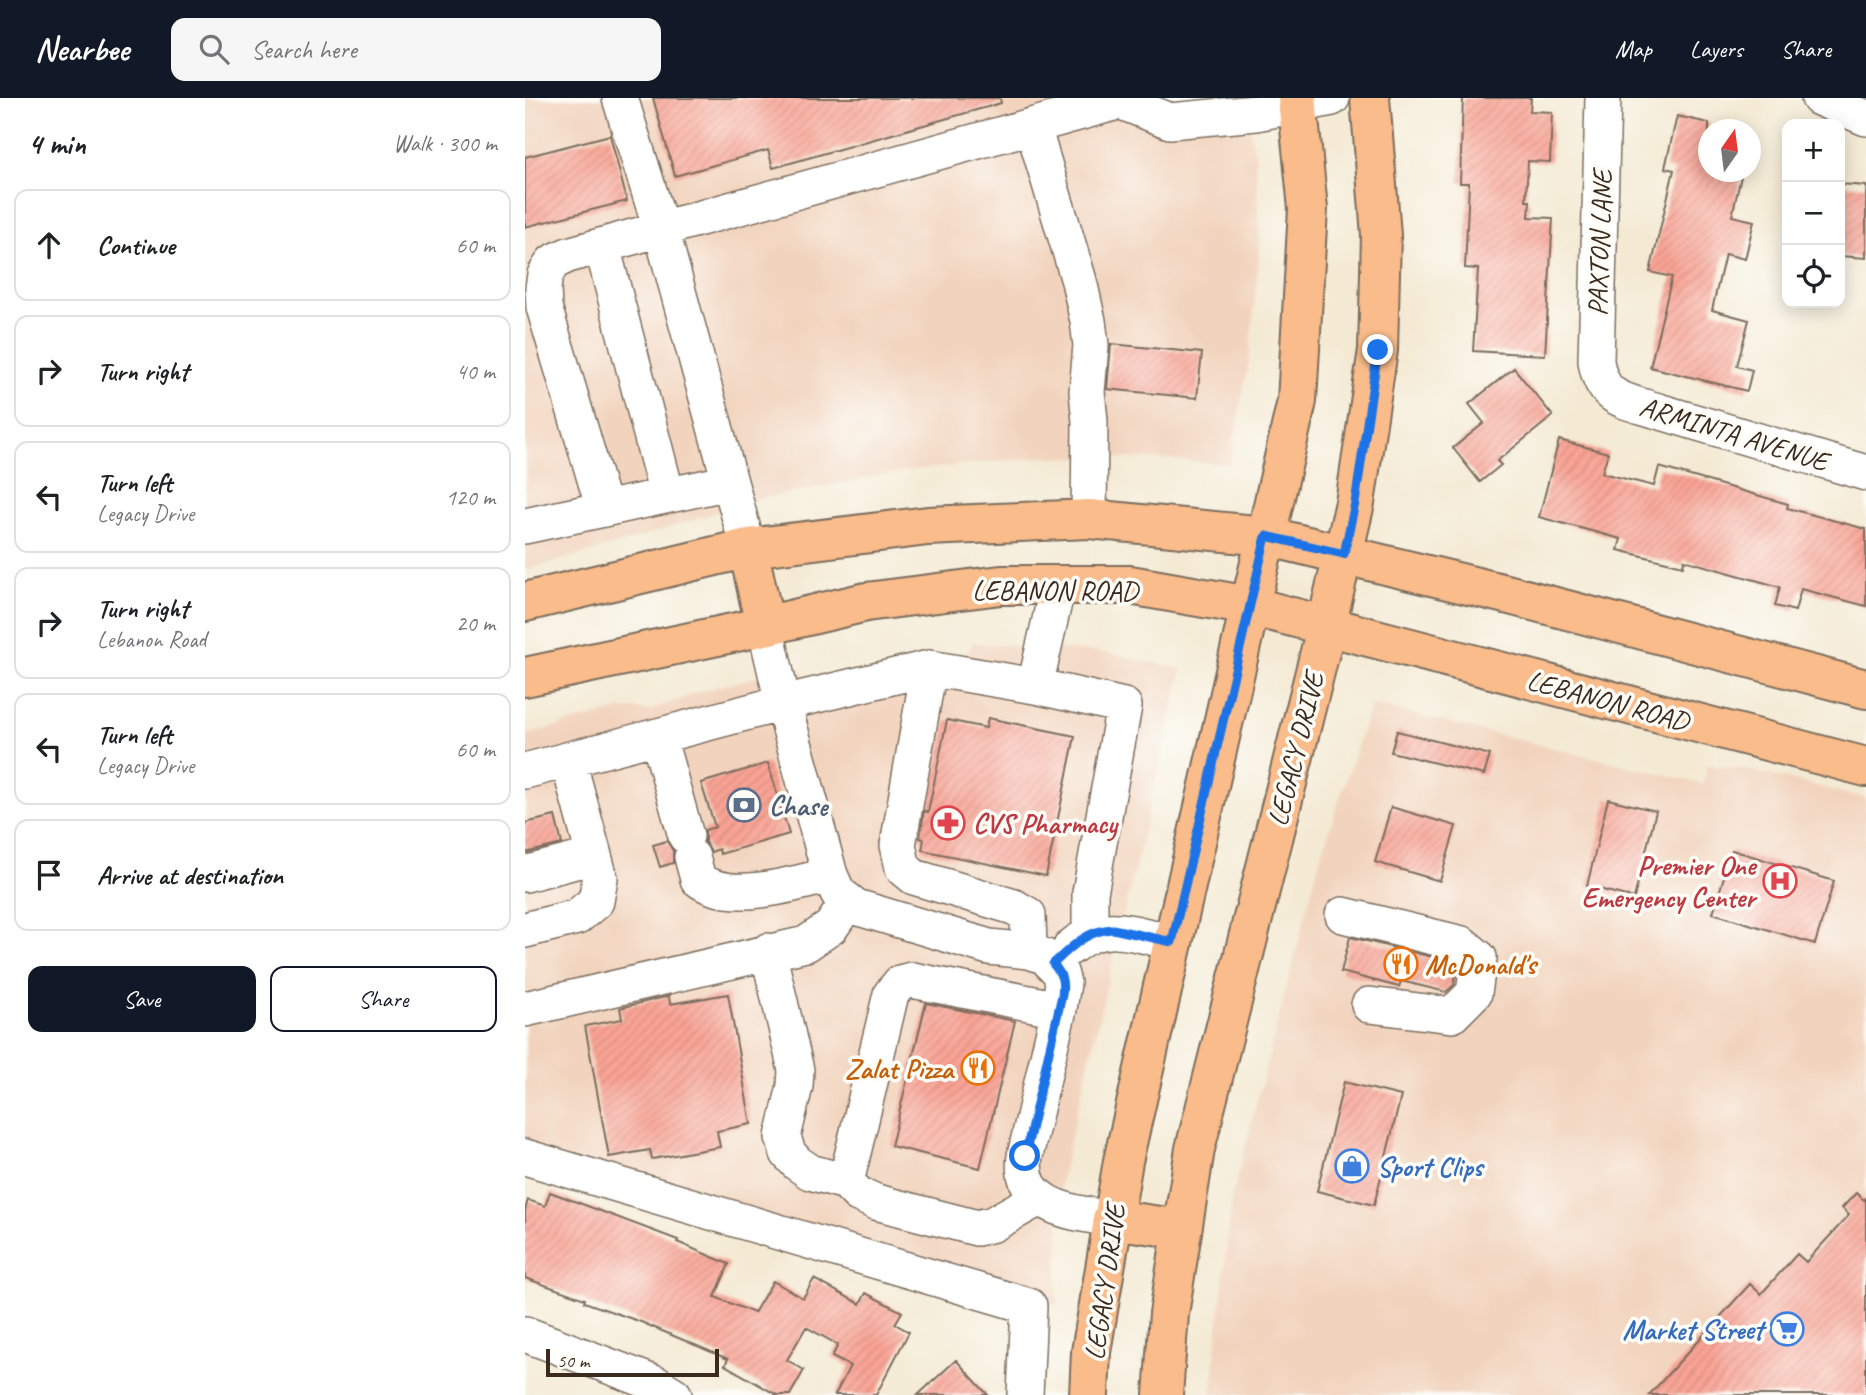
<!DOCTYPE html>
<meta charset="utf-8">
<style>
:root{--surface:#fff;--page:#f6f6f6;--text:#202124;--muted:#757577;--line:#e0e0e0;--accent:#111827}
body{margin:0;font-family:Caveat,sans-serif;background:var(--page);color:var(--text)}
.controls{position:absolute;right:21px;top:21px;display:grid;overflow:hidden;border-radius:14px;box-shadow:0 4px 18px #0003}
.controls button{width:63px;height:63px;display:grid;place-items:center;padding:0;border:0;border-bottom:2px solid var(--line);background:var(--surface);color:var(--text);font:35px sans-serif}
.compass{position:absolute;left:1173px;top:21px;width:63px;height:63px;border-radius:50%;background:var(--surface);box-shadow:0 4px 18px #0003;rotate:14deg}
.scale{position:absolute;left:21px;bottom:18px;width:173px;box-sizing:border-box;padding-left:7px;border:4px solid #3b2a1e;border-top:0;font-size:19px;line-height:24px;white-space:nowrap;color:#3b2a1e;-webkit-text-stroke:5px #fdfcf7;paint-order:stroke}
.stop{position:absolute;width:21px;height:21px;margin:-16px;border:5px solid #1a73e8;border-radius:50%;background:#fff}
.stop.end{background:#1a73e8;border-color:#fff;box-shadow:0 2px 7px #0008}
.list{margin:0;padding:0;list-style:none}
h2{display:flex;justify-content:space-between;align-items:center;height:91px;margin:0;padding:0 28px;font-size:30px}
h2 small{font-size:23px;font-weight:400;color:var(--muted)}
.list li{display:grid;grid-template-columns:46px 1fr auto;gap:21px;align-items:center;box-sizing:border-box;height:112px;margin:0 14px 14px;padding:0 14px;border:2px solid var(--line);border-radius:14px}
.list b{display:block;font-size:26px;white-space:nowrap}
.list p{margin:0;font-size:23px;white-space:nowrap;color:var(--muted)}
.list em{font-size:23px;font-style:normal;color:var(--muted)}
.actions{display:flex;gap:14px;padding:21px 28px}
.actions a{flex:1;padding:16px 0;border:2px solid var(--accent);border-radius:14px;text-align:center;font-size:24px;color:var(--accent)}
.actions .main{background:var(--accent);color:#fff}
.icon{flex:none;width:38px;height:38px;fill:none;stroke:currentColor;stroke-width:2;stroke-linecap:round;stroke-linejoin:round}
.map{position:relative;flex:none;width:1341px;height:1297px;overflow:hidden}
header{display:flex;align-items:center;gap:42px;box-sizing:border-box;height:98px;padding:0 35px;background:var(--accent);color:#fff}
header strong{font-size:33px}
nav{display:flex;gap:38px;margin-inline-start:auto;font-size:24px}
.search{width:490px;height:63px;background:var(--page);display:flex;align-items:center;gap:18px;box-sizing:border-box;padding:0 24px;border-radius:14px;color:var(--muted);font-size:26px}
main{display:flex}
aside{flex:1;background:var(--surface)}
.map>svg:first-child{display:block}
.built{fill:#f2d4be}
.building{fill:url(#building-hatch)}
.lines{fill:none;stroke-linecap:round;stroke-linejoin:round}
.minor-casing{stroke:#7c6d5e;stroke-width:38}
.major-casing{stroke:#7c6d5e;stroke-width:42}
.minor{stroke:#fff;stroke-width:35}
.major{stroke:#f9bc8a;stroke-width:38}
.route{stroke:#1a73e8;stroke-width:9}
.labels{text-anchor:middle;stroke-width:7;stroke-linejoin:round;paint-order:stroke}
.street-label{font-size:28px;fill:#3b2a1e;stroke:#fdfcf7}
.service-label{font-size:28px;font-weight:bold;fill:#4e5e75;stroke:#fdfcf7;text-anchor:start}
.health-label{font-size:28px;font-weight:bold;fill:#be3a42;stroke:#fdfcf7;text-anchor:start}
.food-label{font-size:28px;font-weight:bold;fill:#c56008;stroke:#fdfcf7;text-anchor:start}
.shop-label{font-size:28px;font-weight:bold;fill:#366cbe;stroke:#fdfcf7;text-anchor:start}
</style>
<header>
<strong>Nearbee</strong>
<div class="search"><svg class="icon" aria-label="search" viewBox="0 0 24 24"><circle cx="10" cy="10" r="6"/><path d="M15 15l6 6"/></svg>Search here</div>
<nav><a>Map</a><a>Layers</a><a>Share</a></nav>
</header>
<main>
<aside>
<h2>4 min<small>Walk · 300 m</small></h2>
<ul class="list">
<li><svg class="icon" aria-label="ahead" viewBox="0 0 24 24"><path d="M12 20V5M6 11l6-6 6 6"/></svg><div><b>Continue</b></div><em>60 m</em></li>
<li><svg class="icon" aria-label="right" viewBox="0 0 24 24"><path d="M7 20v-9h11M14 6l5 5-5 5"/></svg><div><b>Turn right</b></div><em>40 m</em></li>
<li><svg class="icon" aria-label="left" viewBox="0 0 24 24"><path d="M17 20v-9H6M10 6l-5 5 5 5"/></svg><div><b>Turn left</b><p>Legacy Drive</p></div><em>120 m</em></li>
<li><svg class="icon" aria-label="right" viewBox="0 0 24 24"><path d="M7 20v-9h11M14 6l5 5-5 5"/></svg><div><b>Turn right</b><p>Lebanon Road</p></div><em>20 m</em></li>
<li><svg class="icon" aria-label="left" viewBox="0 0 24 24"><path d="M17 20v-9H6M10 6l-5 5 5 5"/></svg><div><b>Turn left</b><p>Legacy Drive</p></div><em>60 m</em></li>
<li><svg class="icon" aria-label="arrive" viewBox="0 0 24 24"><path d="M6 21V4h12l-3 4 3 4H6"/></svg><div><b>Arrive at destination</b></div></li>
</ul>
<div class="actions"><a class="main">Save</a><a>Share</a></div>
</aside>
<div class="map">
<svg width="1341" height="1297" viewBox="0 0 1341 1297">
<defs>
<pattern id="building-hatch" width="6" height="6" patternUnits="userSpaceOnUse" patternTransform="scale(1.75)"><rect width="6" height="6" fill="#f9a394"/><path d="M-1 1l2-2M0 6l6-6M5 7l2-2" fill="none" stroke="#d68c7f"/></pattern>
</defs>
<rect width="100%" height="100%" fill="#fdfcf7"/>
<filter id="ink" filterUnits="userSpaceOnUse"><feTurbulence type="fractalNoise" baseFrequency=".0143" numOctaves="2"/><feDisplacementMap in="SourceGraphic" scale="14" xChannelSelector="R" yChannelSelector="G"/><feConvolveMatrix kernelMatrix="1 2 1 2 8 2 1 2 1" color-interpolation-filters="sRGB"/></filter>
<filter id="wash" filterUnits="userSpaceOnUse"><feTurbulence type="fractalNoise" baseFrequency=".00686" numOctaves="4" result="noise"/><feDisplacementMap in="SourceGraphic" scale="28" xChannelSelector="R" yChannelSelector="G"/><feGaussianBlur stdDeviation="1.57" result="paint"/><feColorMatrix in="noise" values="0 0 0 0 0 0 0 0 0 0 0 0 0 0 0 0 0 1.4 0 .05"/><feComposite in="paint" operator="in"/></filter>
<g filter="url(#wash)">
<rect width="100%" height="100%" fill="#f4ead4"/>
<path class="built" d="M 0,0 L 718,0 L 730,55 L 735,145 L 724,262 L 705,366 L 635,361 L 519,359 L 386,372 L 228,402 L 98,445 L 0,472 Z
M 447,545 L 577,554 L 657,571 L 535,1085 L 532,1207 L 0,1053 L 0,637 L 95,611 L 127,612 L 176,593 L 274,569 L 285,582 L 439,565 Z
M 846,606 L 1178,686 L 1182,667 L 1220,671 L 1341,700 L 1341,1297 L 686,1297 L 707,1099 L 795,760 Z"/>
<g id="blocks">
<path class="building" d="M 128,0 L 475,0 L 476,5 L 248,70 L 243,52 L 150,78 Z
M 938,0 L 1006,0 L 1005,13 L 1027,14 L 1025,64 L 1003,63 L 1001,103 L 1005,103 L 1004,119 L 1028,120 L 1020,257 L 948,253 L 953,171 L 940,170 L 944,85 L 935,85 Z
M 1152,18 L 1184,25 L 1184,74 L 1217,74 L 1207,118 L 1229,123 L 1220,161 L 1200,156 L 1187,212 L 1224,222 L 1212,268 L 1227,272 L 1222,293 L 1125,269 L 1147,179 L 1125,174 L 1149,72 L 1140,70 Z
M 85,37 L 102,103 L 0,129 L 0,59 Z
M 1315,86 L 1341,88 L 1341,160 L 1315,158 Z
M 586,246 L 677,255 L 672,300 L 582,291 Z
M 989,270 L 1028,318 L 972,363 L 976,367 L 955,384 L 928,350 L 959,325 L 944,306 Z
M 1034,342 L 1083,355 L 1077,375 L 1129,388 L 1134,369 L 1263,406 L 1262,410 L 1341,431 L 1341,508 L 1276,491 L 1270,513 L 1250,508 L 1255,489 L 1159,462 L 1158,468 L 1093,452 L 1096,441 L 1014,419 Z
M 463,620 L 550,638 L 521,778 L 397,752 L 399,741 L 395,740 L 399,713 L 403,714 L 422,622 L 461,630 Z
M 872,633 L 965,657 L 959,677 L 866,654 Z
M 243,665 L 264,736 L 195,756 L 194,751 L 186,754 L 180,744 L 180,732 L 190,729 L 176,685 Z
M 1083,701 L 1131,713 L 1109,800 L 1062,788 Z
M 866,709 L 931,728 L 915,783 L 850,764 Z
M 30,718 L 37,746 L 0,755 L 0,725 Z
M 142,743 L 148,753 L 148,765 L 135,769 L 128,747 Z
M 1207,752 L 1309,783 L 1290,846 L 1188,815 Z
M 825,839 L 928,864 L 932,868 L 929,887 L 921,894 L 876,883 L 874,889 L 816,874 Z
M 203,896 L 226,1026 L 192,1033 L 195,1049 L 127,1061 L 125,1052 L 84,1059 L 60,928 L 97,921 L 95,910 L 144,898 L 145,906 Z
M 401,905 L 490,923 L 455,1070 L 366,1048 Z
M 819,984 L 876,998 L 849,1107 L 792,1093 Z
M 25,1094 L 153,1142 L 152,1144 L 204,1166 L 190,1199 L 229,1215 L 248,1183 L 278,1200 L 289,1181 L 335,1206 L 341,1195 L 377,1214 L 370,1226 L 384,1234 L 351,1297 L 310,1297 L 325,1268 L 307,1259 L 313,1247 L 281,1229 L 262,1262 L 279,1272 L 265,1297 L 252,1297 L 200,1267 L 203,1261 L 116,1224 L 59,1204 L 60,1201 L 0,1180 L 0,1112 L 3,1102 L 20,1108 Z
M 1331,1095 L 1339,1102 L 1341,1100 L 1341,1297 L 1124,1297 L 1225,1186 L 1236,1196 L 1272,1156 L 1281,1164 L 1324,1117 L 1317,1110 Z
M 431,1262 L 463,1297 L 393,1297 Z"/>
</g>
</g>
<g filter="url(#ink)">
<use href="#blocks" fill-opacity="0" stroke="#7c6d5e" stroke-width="2"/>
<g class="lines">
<defs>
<path id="minor" d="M 596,0 L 597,4 L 645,23 L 731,15 L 807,0
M 1078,0 L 1071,263 C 1077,303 1099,302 1133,313 L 1341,375
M 1294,0 L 1341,20
M 508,29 L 554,183 L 563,223 L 566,247 L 562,294 L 565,323 L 564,421
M 77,148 L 142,397
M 79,411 L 19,209 L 18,190 L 20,177 L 28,164 L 43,157 L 136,131 L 95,0
M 0,428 L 205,384
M 223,450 L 136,131 L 607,0
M 240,528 L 258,605 L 305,777 L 313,795 L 331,809 L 464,849 L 504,853 L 519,858 L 535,874 L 538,885 L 534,911 L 500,1058 C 492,1110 550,1115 587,1121
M 404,570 L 373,747 L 378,770 L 389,779 L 489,809 L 503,817 L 504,853
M 510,588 L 533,487
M 133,638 L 161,738
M 0,673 L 258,605 L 404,570 L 510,588 L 599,608 L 565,795 L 565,836
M 167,759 L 173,781 C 204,806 270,786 305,777
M 0,776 L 69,758
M 818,817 L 937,846 L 954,860 L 949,895 L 927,917 L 844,907
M 0,832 L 52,819 L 71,803 L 75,780 L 43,662
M 546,849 C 579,821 609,836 647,844
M 243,853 L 271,972 L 270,988 L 258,1039 L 263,1055 L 272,1065 L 285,1074 L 321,1084 L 333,1096 L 351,1104 L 452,1130 L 468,1126 L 514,1100
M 0,911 L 281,846 L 306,829 L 323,804
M 0,1059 L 504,1208 L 500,1297
M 321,1084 L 366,896 L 375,885 L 387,882 L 534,911
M 0,1236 L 131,1286 L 149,1297"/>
<path id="major" d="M 223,450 L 240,528
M 0,504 L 223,450 L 403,428 L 564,421 L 741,438 L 985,497 L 1341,591
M 0,579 L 240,528 L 341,504 L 476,487 L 605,487 L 725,508 L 1341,669
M 587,1121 L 656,1131
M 564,1297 L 566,1254 L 598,1063 L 772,303 L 783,111 L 772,0
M 638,1297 L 644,1216 L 670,1051 L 798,542 L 830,405 L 853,252 L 856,137 L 845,0"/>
</defs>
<use href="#minor" class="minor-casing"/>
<use href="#major" class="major-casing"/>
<use href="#minor" class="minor"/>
<use href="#major" class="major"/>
</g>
</g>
<g class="lines" filter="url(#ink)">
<path class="route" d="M 500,1058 L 537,897 C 539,883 537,876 528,866 C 546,849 562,832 588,831 L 647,844 L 741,438 L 819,456 L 830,405 L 853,252"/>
</g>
<defs>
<symbol id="bank-ring" viewBox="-11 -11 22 22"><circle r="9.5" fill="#fdfcf7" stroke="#5c6f8a" stroke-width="1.5"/><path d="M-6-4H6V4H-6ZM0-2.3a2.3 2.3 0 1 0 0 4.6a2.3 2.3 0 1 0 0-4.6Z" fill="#5c6f8a"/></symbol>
<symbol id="pharmacy-ring" viewBox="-11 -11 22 22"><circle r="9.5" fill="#fdfcf7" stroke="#e0444e" stroke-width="1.5"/><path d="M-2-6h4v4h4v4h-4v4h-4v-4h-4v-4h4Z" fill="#e0444e"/></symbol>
<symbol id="hospital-ring" viewBox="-11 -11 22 22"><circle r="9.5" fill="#fdfcf7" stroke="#e0444e" stroke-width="1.5"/><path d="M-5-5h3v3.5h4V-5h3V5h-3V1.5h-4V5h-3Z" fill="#e0444e"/></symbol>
<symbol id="restaurant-ring" viewBox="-11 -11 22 22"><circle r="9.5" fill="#fdfcf7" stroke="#e8710a" stroke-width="1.5"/><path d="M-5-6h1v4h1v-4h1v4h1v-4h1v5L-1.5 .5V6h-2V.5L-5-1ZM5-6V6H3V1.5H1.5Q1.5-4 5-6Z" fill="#e8710a"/></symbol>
<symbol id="shop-ring" viewBox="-11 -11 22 22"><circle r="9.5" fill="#fdfcf7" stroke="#3f7fe0" stroke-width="1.5"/><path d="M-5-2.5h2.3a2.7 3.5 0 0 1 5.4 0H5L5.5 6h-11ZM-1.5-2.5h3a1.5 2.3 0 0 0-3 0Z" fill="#3f7fe0"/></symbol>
<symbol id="supermarket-ring" viewBox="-11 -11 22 22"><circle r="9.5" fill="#fdfcf7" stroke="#3f7fe0" stroke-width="1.5"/><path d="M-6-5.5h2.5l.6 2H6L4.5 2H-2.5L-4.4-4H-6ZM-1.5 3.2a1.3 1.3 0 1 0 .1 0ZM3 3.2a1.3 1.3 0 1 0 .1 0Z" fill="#3f7fe0"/></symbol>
</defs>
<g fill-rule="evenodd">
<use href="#bank-ring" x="200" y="688" width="38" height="38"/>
<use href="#pharmacy-ring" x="404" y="706" width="38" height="38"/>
<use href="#hospital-ring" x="1236" y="764" width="38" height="38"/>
<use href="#restaurant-ring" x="857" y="847" width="38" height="38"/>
<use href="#restaurant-ring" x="434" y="951" width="38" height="38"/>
<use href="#shop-ring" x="808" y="1049" width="38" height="38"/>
<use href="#supermarket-ring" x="1243" y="1212" width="38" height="38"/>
</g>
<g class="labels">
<g class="street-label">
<text transform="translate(1074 145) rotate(-88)" y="10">PAXTON LANE</text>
<text transform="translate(1209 335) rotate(17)" y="10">ARMINTA AVENUE</text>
<text x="530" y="502">LEBANON ROAD</text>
<text transform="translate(1083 602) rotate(15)" y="10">LEBANON ROAD</text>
<text transform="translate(770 651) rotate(-76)" y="10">LEGACY DRIVE</text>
<text transform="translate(579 1184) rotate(-82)" y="10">LEGACY DRIVE</text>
</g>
<g class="service-label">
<text x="244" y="717">Chase</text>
</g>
<g class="health-label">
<text x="448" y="735">CVS Pharmacy</text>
<text x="1230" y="777" text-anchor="end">Premier One<tspan x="1230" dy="32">Emergency Center</tspan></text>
</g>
<g class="food-label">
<text x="900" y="876">McDonald's</text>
<text x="428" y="980" text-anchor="end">Zalat Pizza</text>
</g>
<g class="shop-label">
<text x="852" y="1078">Sport Clips</text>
<text x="1238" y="1241" text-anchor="end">Market Street</text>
</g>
</g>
</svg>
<div class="controls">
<button>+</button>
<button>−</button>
<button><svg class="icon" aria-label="locate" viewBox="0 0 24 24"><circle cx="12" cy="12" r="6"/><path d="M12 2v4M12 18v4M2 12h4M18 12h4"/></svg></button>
</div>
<svg class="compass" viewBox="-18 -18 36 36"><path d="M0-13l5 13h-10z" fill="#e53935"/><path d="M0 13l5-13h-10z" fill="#757577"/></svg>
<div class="scale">50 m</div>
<div class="stop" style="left:500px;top:1058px"></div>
<div class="stop end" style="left:853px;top:252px"></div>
</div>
</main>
